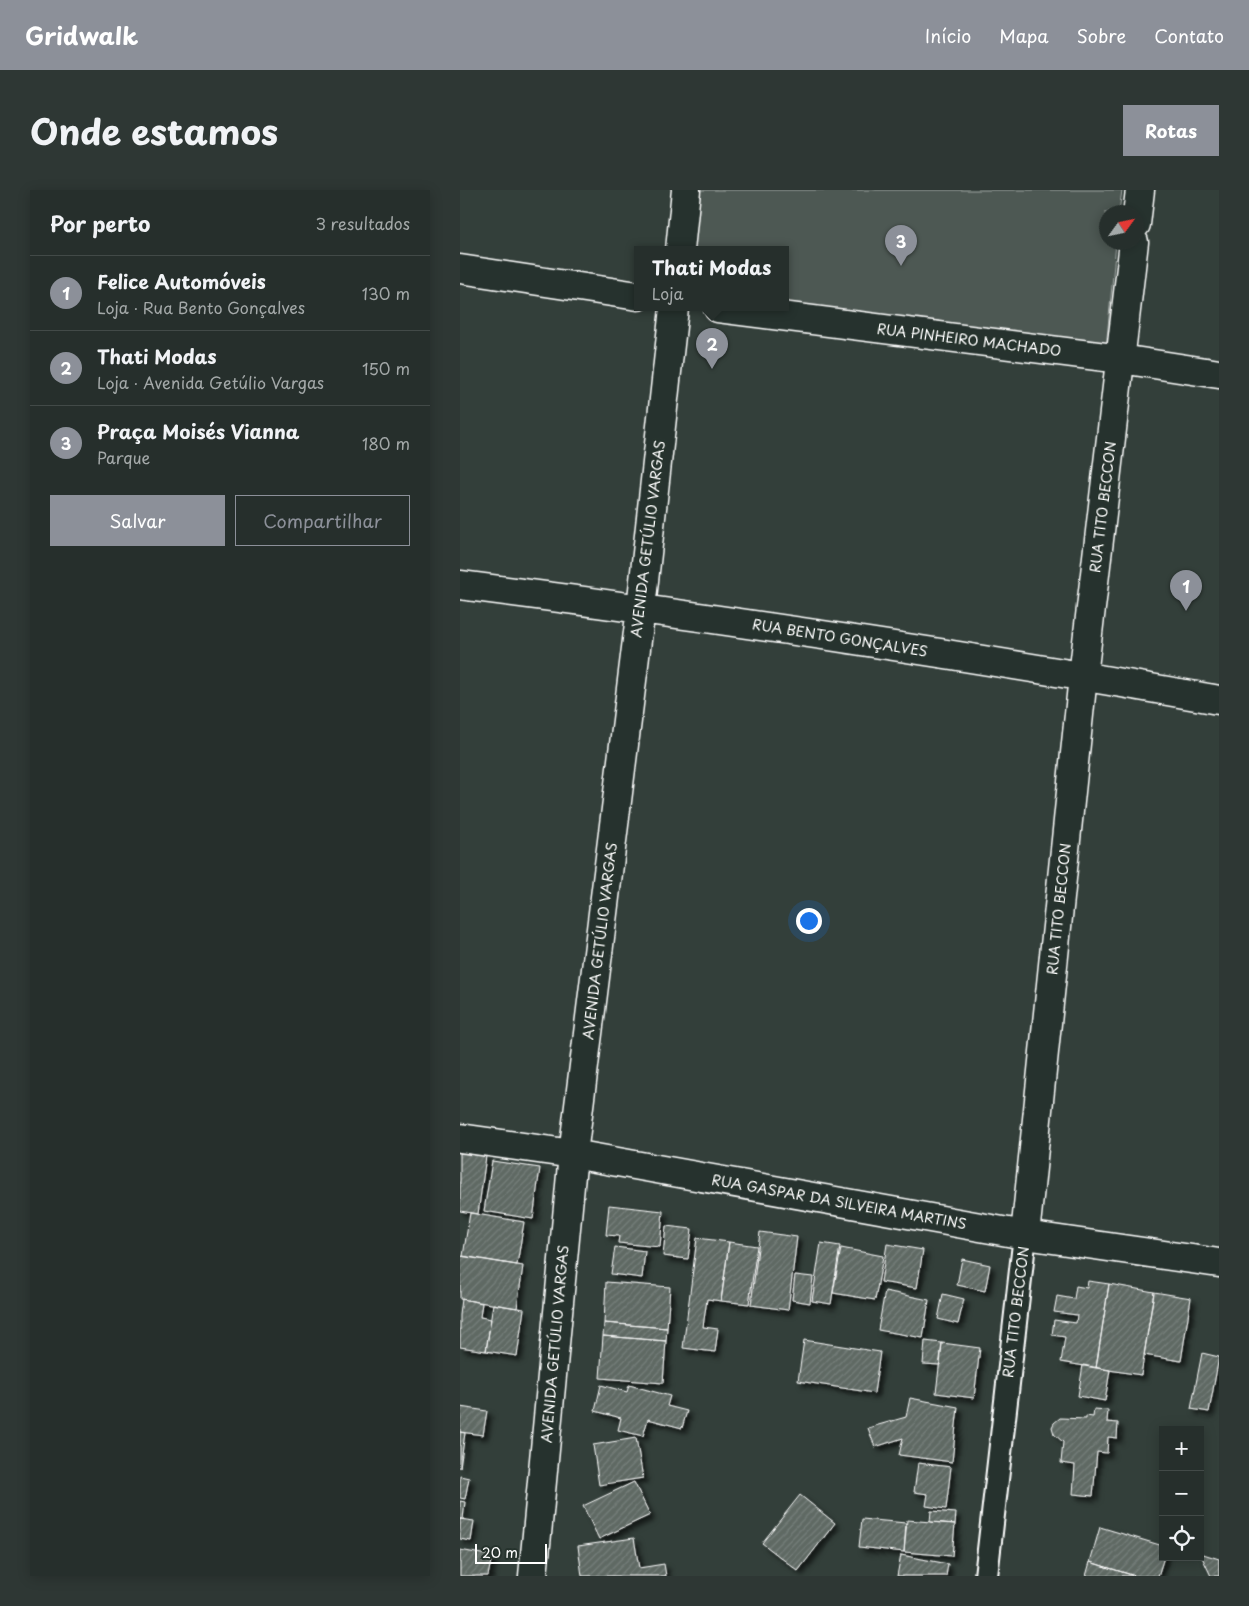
<!DOCTYPE html>
<html lang="pt">
<meta charset="utf-8">
<style>
:root{--surface:#262f2c;--page:#2e3734;--text:#f1f3f6;--muted:#a4a9a9;--line:#424a48;--accent:#8c9099}
body{margin:0;font-family:"Playpen Sans",sans-serif;background:var(--page);color:var(--text)}
.controls{position:absolute;right:15px;bottom:15px;display:grid;overflow:hidden;border-radius:0px;box-shadow:0 2px 12px #0003}
.controls button{width:45px;height:45px;display:grid;place-items:center;padding:0;border:0;border-bottom:1px solid var(--line);background:var(--surface);color:var(--text);font:25px sans-serif}
.compass{position:absolute;left:639px;top:15px;width:45px;height:45px;border-radius:50%;background:var(--surface);box-shadow:0 2px 12px #0003;rotate:57deg}
.scale{position:absolute;left:15px;bottom:12px;width:72px;box-sizing:border-box;padding-left:5px;border:2px solid #fff;border-top:0;font-size:14px;line-height:18px;white-space:nowrap;color:#fff;-webkit-text-stroke:4px #26332d;paint-order:stroke}
.you{position:absolute;left:348px;top:730px;width:18px;height:18px;margin:-12px;border:4px solid #fff;border-radius:50%;background:#1a73e8;box-shadow:0 0 0 8px #1a73e833}
.badge{display:grid;place-items:center;width:32px;height:32px;border-radius:50%;background:var(--accent);color:#fff;font-size:16px;font-weight:700}
.pin{position:absolute;translate:-50% -41px;filter:drop-shadow(0 1px 2px #0008)}
.pin::after{content:'';position:absolute;top:26px;width:18px;height:15px;background:inherit;clip-path:polygon(0 0,100% 0,50% 100%)}
.popup{position:absolute;left:174px;top:56px;width:155px;height:65px;box-sizing:border-box;display:grid;place-content:center;border-radius:0px;background:var(--surface);filter:drop-shadow(0 1px 4px #0005);font-size:16px;white-space:nowrap;color:var(--muted)}
.popup b{font-size:19px;color:var(--text)}
.popup::after{content:'';position:absolute;left:50%;top:100%;margin-left:-10px;border:10px solid transparent;border-top-color:var(--surface)}
.list{margin:0;padding:0;list-style:none}
h2{display:flex;justify-content:space-between;align-items:center;height:65px;margin:0;padding:0 20px;font-size:21px}
h2 small{font-size:16px;font-weight:400;color:var(--muted)}
.list li{display:grid;grid-template-columns:32px 1fr auto;gap:15px;align-items:center;box-sizing:border-box;height:75px;padding:0 20px;border-top:1px solid var(--line)}
.list b{display:block;font-size:19px;white-space:nowrap}
.list p{margin:0;font-size:16px;white-space:nowrap;color:var(--muted)}
.list em{font-size:16px;font-style:normal;color:var(--muted)}
.actions{display:flex;gap:10px;padding:15px 20px}
.actions a{flex:1;padding:11px 0;border:1px solid var(--accent);border-radius:0px;text-align:center;font-size:18px;color:var(--accent)}
.actions .main{background:var(--accent);color:#fff}
.icon{flex:none;width:28px;height:28px;fill:none;stroke:currentColor;stroke-width:2;stroke-linecap:round;stroke-linejoin:round}
.map{position:relative;flex:none;width:759px;height:1386px;overflow:hidden;border-radius:0px}
header{display:flex;align-items:center;gap:30px;box-sizing:border-box;height:70px;padding:0 25px;background:var(--accent);color:#fff}
header strong{font-size:24px}
nav{display:flex;gap:28px;margin-inline-start:auto;font-size:18px}
.intro{display:flex;align-items:center;justify-content:space-between;box-sizing:border-box;height:120px;padding:0 30px}
h1{margin:0;font-size:35px}
.button{padding:12px 22px;border-radius:0px;background:var(--accent);color:#fff;font-size:18px;font-weight:700}
main{display:flex;gap:30px;padding:0 30px}
aside{flex:1;background:var(--surface);border-radius:0px;box-shadow:0 2px 12px #0003}
.map>svg:first-child{display:block}
.green{fill:#4d5853;stroke:#a6aca9}
.building{fill:url(#building-hatch);stroke:#fff;filter:url(#shadow)}
.lines{fill:none;stroke-linecap:round;stroke-linejoin:round}
.street-casing{stroke:#fff;stroke-width:26}
.secondary-casing{stroke:#fff;stroke-width:31}
.street{stroke:#26332d;stroke-width:22}
.secondary{stroke:#26332d;stroke-width:28}
.labels{text-anchor:middle;stroke-width:4.5;stroke-linejoin:round;paint-order:stroke}
.street-label{font-size:14px;fill:#fff;stroke:#26332d}
</style>
<header>
<strong>Gridwalk</strong>
<nav><a>Início</a><a>Mapa</a><a>Sobre</a><a>Contato</a></nav>
</header>
<div class="intro"><h1>Onde estamos</h1><a class="button">Rotas</a></div>
<main>
<aside>
<h2>Por perto<small>3 resultados</small></h2>
<ul class="list">
<li><span class="badge">1</span><div><b>Felice Automóveis</b><p>Loja · Rua Bento Gonçalves</p></div><em>130 m</em></li>
<li><span class="badge">2</span><div><b>Thati Modas</b><p>Loja · Avenida Getúlio Vargas</p></div><em>150 m</em></li>
<li><span class="badge">3</span><div><b>Praça Moisés Vianna</b><p>Parque</p></div><em>180 m</em></li>
</ul>
<div class="actions"><a class="main">Salvar</a><a>Compartilhar</a></div>
</aside>
<div class="map">
<svg width="759" height="1386" viewBox="0 0 759 1386">
<defs>
<pattern id="building-hatch" width="6" height="6" patternUnits="userSpaceOnUse" patternTransform="scale(1.25)"><rect width="6" height="6" fill="#5f6964"/><path d="M-1 1l2-2M0 6l6-6M5 7l2-2" fill="none" stroke="#77807b"/></pattern>
<filter id="shadow"><feDropShadow dx="4.5" dy="4.5" stdDeviation="2.5" flood-color="#0009"/></filter>
</defs>
<rect width="100%" height="100%" fill="#333f3a"/>
<filter id="ink" filterUnits="userSpaceOnUse"><feTurbulence type="fractalNoise" baseFrequency=".02" numOctaves="2"/><feDisplacementMap in="SourceGraphic" scale="10" xChannelSelector="R" yChannelSelector="G"/><feConvolveMatrix kernelMatrix="1 2 1 2 8 2 1 2 1" color-interpolation-filters="sRGB"/></filter>
<g filter="url(#ink)">
<path class="green" d="M 238,0 L 662,0 L 659,22 L 646,22 L 646,52 L 656,53 L 646,158 L 326,114 L 326,60 L 230,60 Z"/>
<path class="building" d="M 0,963 L 26,966 L 18,1024 L 0,1021 Z
M 32,971 L 80,978 L 73,1029 L 24,1021 Z
M 149,1015 L 203,1021 L 200,1057 L 158,1053 L 159,1046 L 146,1045 Z
M 10,1023 L 64,1032 L 57,1075 L 3,1066 Z
M 206,1036 L 232,1039 L 228,1069 L 203,1066 Z
M 300,1042 L 337,1047 L 328,1120 L 291,1115 Z
M 237,1048 L 269,1052 L 261,1111 L 247,1109 L 243,1137 L 258,1139 L 255,1162 L 223,1158 Z
M 269,1052 L 297,1056 L 289,1114 L 261,1111 Z
M 361,1053 L 380,1056 L 371,1114 L 352,1111 Z
M 427,1054 L 463,1060 L 457,1098 L 421,1092 Z
M 155,1057 L 185,1061 L 182,1088 L 151,1084 Z
M 381,1058 L 423,1066 L 415,1110 L 373,1103 Z
M 0,1066 L 63,1076 L 57,1118 L 0,1109 Z
M 502,1069 L 530,1075 L 525,1101 L 497,1095 Z
M 335,1085 L 353,1087 L 350,1113 L 332,1110 Z
M 628,1091 L 649,1094 L 636,1178 L 601,1172 L 605,1147 L 592,1145 L 594,1130 L 616,1133 L 617,1125 L 594,1122 L 597,1106 L 614,1109 L 616,1096 L 627,1098 Z
M 146,1092 L 210,1097 L 207,1138 L 144,1133 Z
M 649,1094 L 694,1102 L 681,1185 L 636,1178 Z
M 425,1101 L 469,1110 L 463,1148 L 418,1140 Z
M 694,1102 L 731,1108 L 721,1171 L 684,1165 Z
M 483,1104 L 504,1109 L 498,1134 L 478,1129 Z
M 2,1109 L 22,1113 L 20,1127 L 31,1129 L 26,1161 L 0,1157 L 0,1125 Z
M 33,1114 L 64,1119 L 57,1166 L 26,1161 Z
M 144,1133 L 207,1138 L 206,1151 L 143,1146 Z
M 143,1146 L 206,1151 L 203,1193 L 140,1188 Z
M 344,1150 L 420,1162 L 414,1203 L 338,1191 Z
M 465,1151 L 482,1153 L 480,1175 L 463,1174 Z
M 482,1153 L 520,1158 L 514,1208 L 476,1203 Z
M 742,1163 L 759,1167 L 749,1222 L 731,1219 Z
M 623,1175 L 650,1180 L 645,1211 L 618,1206 Z
M 141,1195 L 167,1202 L 169,1195 L 210,1206 L 207,1216 L 227,1221 L 222,1238 L 188,1229 L 183,1246 L 158,1240 L 161,1228 L 135,1221 Z
M 450,1208 L 498,1217 L 492,1272 L 439,1265 L 443,1248 L 415,1257 L 408,1238 L 446,1227 Z
M 0,1217 L 27,1221 L 23,1245 L 0,1242 Z
M 634,1219 L 648,1220 L 647,1232 L 658,1233 L 657,1248 L 648,1247 L 647,1263 L 637,1262 L 633,1306 L 613,1304 L 615,1275 L 601,1273 L 603,1252 L 594,1244 L 592,1237 L 594,1233 L 600,1228 L 626,1229 L 626,1226 L 633,1227 Z
M 0,1242 L 5,1243 L 0,1278 Z
M 176,1248 L 183,1288 L 139,1295 L 133,1255 Z
M 458,1273 L 491,1277 L 486,1319 L 466,1316 L 468,1304 L 454,1302 Z
M 0,1286 L 9,1288 L 5,1309 L 0,1308 Z
M 174,1292 L 190,1325 L 139,1349 L 123,1316 Z
M 340,1305 L 375,1333 L 338,1381 L 302,1353 Z
M 0,1311 L 5,1312 L 3,1329 L 0,1329 Z
M 471,1321 L 496,1323 L 495,1334 L 470,1332 Z
M 0,1329 L 14,1331 L 11,1351 L 0,1349 Z
M 402,1329 L 446,1333 L 444,1362 L 399,1357 Z
M 447,1330 L 495,1334 L 492,1366 L 444,1362 Z
M 640,1337 L 703,1356 L 704,1367 L 698,1386 L 675,1386 L 630,1372 Z
M 174,1348 L 179,1378 L 204,1374 L 206,1386 L 122,1386 L 118,1356 Z
M 0,1360 L 32,1366 L 28,1386 L 0,1386 Z
M 740,1363 L 759,1369 L 759,1386 L 751,1386 Z
M 441,1365 L 488,1374 L 486,1386 L 437,1386 Z
M 630,1372 L 675,1386 L 626,1386 Z"/>
<g class="lines">
<defs>
<path id="street" d="M 526,1386 L 565,1045"/>
<path id="secondary" d="M 676,34 L 680,0
M 220,60 L 226,0
M 0,79 L 178,106
M 258,118 L 661,169 L 759,184
M 0,395 C 254,427 507,465 759,510
M 0,948 L 113,964 L 565,1045 L 759,1073
M 565,1045 L 623,486 L 674,52
M 73,1386 L 113,964 L 181,418 L 214,118"/>
</defs>
<use href="#street" class="street-casing"/>
<use href="#secondary" class="secondary-casing"/>
<use href="#street" class="street"/>
<use href="#secondary" class="secondary"/>
</g>
</g>
<g class="labels">
<g class="street-label">
<text transform="translate(509 150) rotate(7)" y="5">RUA PINHEIRO MACHADO</text>
<text transform="translate(643 317) rotate(-83)" y="5">RUA TITO BECCON</text>
<text transform="translate(188 349) rotate(-83)" y="5">AVENIDA GETÚLIO VARGAS</text>
<text transform="translate(380 448) rotate(9)" y="5">RUA BENTO GONÇALVES</text>
<text transform="translate(599 719) rotate(-84)" y="5">RUA TITO BECCON</text>
<text transform="translate(140 751) rotate(-83)" y="5">AVENIDA GETÚLIO VARGAS</text>
<text transform="translate(379 1012) rotate(10)" y="5">RUA GASPAR DA SILVEIRA MARTINS</text>
<text transform="translate(556 1122) rotate(-83)" y="5">RUA TITO BECCON</text>
<text transform="translate(95 1154) rotate(-85)" y="5">AVENIDA GETÚLIO VARGAS</text>
</g>
</g>
</svg>
<div class="controls">
<button>+</button>
<button>−</button>
<button><svg class="icon" aria-label="locate" viewBox="0 0 24 24"><circle cx="12" cy="12" r="6"/><path d="M12 2v4M12 18v4M2 12h4M18 12h4"/></svg></button>
</div>
<svg class="compass" viewBox="-18 -18 36 36"><path d="M0-13l5 13h-10z" fill="#e53935"/><path d="M0 13l5-13h-10z" fill="#a4a9a9"/></svg>
<div class="scale">20 m</div>
<div class="you"></div>
<div class="pin badge" style="left:726px;top:421px">1</div>
<div class="pin badge" style="left:252px;top:179px">2</div>
<div class="popup"><b>Thati Modas</b>Loja</div>
<div class="pin badge" style="left:441px;top:76px">3</div>
</div>
</main>
